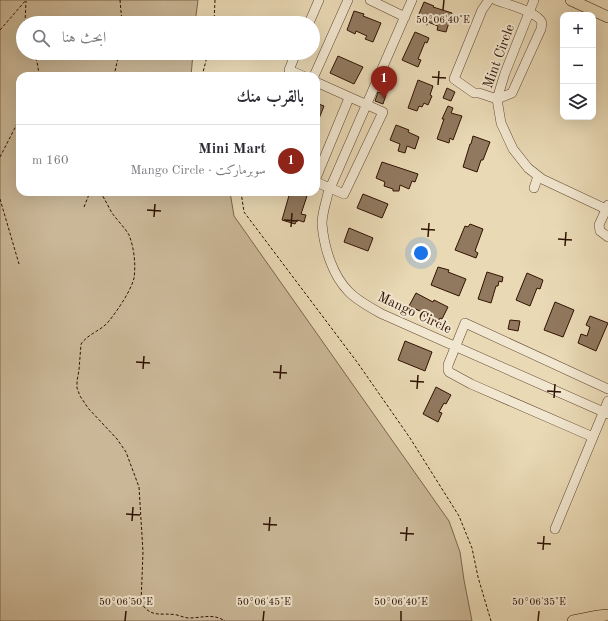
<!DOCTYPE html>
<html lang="ar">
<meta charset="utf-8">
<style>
:root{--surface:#fff;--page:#f7f7f7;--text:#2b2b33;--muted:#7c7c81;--line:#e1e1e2;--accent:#8f2418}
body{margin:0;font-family:"Old Standard TT",Amiri,serif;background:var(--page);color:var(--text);direction:rtl}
.controls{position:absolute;right:12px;top:12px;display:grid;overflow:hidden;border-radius:8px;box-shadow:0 4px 16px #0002}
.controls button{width:36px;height:36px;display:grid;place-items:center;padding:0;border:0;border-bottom:1px solid var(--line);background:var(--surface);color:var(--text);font:20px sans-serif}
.you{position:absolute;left:421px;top:253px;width:14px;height:14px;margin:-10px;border:3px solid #fff;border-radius:50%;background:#1a73e8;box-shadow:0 0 0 6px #1a73e833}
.badge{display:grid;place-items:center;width:26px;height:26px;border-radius:50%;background:var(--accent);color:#fff;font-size:13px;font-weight:700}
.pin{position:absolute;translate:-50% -33px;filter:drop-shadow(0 1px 2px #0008)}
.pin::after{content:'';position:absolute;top:21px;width:14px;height:12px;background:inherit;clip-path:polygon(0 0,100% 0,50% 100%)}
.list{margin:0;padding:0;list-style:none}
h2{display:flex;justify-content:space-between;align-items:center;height:52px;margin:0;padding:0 16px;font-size:17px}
h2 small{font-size:13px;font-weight:400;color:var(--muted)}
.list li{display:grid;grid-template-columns:26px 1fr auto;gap:12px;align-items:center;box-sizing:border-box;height:72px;padding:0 16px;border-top:1px solid var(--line)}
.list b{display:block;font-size:15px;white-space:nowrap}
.list p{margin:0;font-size:13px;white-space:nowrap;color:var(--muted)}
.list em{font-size:13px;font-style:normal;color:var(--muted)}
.icon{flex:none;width:22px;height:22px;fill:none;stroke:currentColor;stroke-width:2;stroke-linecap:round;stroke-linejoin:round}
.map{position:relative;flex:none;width:608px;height:621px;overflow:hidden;direction:ltr}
.search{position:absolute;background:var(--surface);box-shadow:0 4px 16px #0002;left:16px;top:16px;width:304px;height:44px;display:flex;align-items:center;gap:10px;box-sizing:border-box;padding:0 14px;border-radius:22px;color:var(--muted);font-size:15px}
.panel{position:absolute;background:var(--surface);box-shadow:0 4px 16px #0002;left:16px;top:72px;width:304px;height:124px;border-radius:12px;direction:rtl}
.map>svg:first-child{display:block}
.green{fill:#cab797;stroke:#7e644c}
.building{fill:#91795f;stroke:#311202}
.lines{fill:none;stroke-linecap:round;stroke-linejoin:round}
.minor-casing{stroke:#5f442f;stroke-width:10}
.major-casing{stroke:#311202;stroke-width:12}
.path{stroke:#311202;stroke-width:1;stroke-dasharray:3 2;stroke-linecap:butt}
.minor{stroke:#f1e6cf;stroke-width:9}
.major{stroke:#e9d9b5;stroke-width:11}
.ticks{fill:none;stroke:#311202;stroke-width:1.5}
.labels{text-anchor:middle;stroke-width:4;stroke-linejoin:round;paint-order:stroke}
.street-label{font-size:14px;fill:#311202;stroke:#f1e6cf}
.ticks-label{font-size:10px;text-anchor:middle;fill:#311202;stroke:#f1e6cf;stroke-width:4;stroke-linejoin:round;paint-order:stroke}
</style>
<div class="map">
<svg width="608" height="621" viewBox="0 0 608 621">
<rect width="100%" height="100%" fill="#e9d9b5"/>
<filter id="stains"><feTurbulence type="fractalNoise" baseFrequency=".005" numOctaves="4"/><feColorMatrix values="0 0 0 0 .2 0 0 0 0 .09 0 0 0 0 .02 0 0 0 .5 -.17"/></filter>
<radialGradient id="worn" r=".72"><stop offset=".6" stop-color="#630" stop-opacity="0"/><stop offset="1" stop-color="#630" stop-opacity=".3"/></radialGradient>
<path class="green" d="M 0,0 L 198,0 L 195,23 L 23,23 L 23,53 L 193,53 L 191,76 L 20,76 L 20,192 L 230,192 L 234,216 L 449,521 L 460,552 L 464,580 L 472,621 L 0,621 Z"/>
<path class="building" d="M 424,2 L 434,6 L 433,7 L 452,13 L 446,32 L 437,30 L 438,26 L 428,22 L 427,25 L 416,21 Z
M 354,11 L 364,14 L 363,16 L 381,23 L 373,42 L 365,39 L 367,36 L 356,31 L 355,34 L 347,30 Z
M 415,32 L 429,38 L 427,43 L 425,42 L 418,59 L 421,60 L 418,67 L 402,60 Z
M 338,56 L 363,67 L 354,84 L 330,73 Z
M 418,80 L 433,86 L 430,95 L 432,96 L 428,105 L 424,103 L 422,107 L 419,106 L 417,111 L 408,108 Z
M 447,88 L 455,92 L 451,101 L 443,98 Z
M 378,92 L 386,95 L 383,104 L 375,101 Z
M 316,103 L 324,106 L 316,126 Z
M 448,106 L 453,108 L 451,113 L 462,116 L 453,140 L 450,138 L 449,143 L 437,139 L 444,119 L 442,119 Z
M 396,125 L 409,130 L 408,132 L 419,137 L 415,149 L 407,146 L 405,153 L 398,151 L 400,144 L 390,140 Z
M 473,136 L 490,142 L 483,160 L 481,160 L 477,172 L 463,167 L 470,144 L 471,144 Z
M 382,162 L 418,174 L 415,182 L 412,181 L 409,189 L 400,185 L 399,191 L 393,191 L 393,189 L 384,186 L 385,182 L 376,178 Z
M 290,192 L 295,192 L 307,196 L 301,214 L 306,215 L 304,222 L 297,220 L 295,224 L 282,220 Z
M 363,194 L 388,204 L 382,218 L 357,208 Z
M 470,224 L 483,229 L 475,251 L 478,253 L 476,258 L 455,250 L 465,226 L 468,227 Z
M 349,228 L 373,238 L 368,251 L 344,242 Z
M 438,267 L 449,270 L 448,272 L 466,279 L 459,296 L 431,285 Z
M 487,272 L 503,277 L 502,282 L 499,281 L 498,286 L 496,286 L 491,303 L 478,299 Z
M 527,273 L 543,280 L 540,289 L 537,288 L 530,306 L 516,300 Z
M 416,293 L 433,302 L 434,300 L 448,307 L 442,319 L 440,318 L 437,324 L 421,314 L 422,312 L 409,306 Z
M 555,302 L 574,310 L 563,337 L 544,330 Z
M 590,316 L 608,323 L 596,351 L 578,343 L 581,334 L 587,336 L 590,327 L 586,325 Z
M 510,320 L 520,321 L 518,331 L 508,329 Z
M 405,341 L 432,352 L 425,371 L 398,360 Z
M 436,387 L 451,395 L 446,404 L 444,403 L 439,412 L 442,413 L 438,422 L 423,414 Z"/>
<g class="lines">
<defs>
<path id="minor" d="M 370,0 L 405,17
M 412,0 L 328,193 C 326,203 322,213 322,224 C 324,247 332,275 349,292 C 358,301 371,308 382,314 L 608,414
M 489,0 L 482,10 L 454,79 L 474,93 L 479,93 L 497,99 L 512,93 L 541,29 C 541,28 542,24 542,23 C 539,12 506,4 496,0
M 534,0 L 505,73 L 497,99 L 501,123 L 513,149 L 528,168 L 542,179 L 608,210
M 309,23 L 319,0
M 296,53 L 289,70 L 303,76
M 314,76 L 348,0
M 316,82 L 383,112 L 344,194 L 316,182
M 316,178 L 349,98
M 534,188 L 538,176
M 608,205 L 599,225 L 600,231 L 608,237
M 593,437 L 471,384 L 449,372 L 448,370 L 448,365 L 465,323 L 608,389
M 555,529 L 608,401"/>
<path id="major" d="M 571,0 L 608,17
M 573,621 L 598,616 L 608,615"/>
</defs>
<use href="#minor" class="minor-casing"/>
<use href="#major" class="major-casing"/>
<path class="path" d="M 120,0 L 122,23
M 25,23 L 26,1
M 214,23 L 215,0
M 0,30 L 26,0
M 35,53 L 38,67 L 39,76
M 114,76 L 119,53
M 202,76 L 208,53
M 0,157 L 20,118
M 100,192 C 105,199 108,206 112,213 C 117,220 125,228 129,235 C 134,247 136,265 134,278 C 131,291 117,311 109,321 C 101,331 89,333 81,344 L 79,370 L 77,381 L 77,388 L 80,396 L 88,408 L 117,439 L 126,452 L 139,487 L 143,552 L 141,603 C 152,619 161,612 177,615 C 181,616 185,618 189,618 C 202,618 213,613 225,621
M 241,192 L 244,212 L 357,362 L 410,438 L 459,516 L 472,548 L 478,577 L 491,621
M 0,199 L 19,264
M 84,207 L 90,192"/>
<use href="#minor" class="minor"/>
<use href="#major" class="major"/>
</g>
<path class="ticks" d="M 443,10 L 444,0M 432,77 L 446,78M 438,85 L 439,71M 147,210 L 161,211M 154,217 L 155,204M 284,220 L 298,221M 291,227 L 292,213M 421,229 L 435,230M 428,237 L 429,223M 558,239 L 572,240M 565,246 L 566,232M 136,362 L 150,363M 143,369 L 144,356M 273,372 L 287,373M 280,379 L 281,365M 410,381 L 424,382M 417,389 L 418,375M 547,391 L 561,392M 554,398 L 555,384M 126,514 L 140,515M 132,521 L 133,507M 263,524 L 277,525M 269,531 L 270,517M 400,533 L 414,534M 406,541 L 407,527M 537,543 L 551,544M 543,550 L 544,536M 125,621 L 126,611M 263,621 L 264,611M 401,621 L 401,611M 538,621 L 539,611"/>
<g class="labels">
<g class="street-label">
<text transform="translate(498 56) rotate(-70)" y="5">Mint Circle</text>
<text transform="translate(415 312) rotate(25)" y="5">Mango Circle</text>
</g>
</g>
<g class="ticks-label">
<text x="443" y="23">50°06'40"E</text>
<text x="126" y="605">50°06'50"E</text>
<text x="264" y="605">50°06'45"E</text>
<text x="401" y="605">50°06'40"E</text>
<text x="539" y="605">50°06'35"E</text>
</g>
<rect width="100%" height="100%" filter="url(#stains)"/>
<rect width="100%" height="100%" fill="url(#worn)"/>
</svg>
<div class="controls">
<button>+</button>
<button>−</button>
<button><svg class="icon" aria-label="layers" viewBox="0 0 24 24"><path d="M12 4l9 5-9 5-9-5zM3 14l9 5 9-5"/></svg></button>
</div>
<div class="you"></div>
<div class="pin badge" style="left:384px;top:99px">1</div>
<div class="search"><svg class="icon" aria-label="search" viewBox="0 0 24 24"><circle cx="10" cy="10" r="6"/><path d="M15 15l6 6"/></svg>ابحث هنا</div>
<section class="panel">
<h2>بالقرب منك<small></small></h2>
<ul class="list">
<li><span class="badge">1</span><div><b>Mini Mart</b><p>سوبرماركت · Mango Circle</p></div><em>160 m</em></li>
</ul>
</section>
</div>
